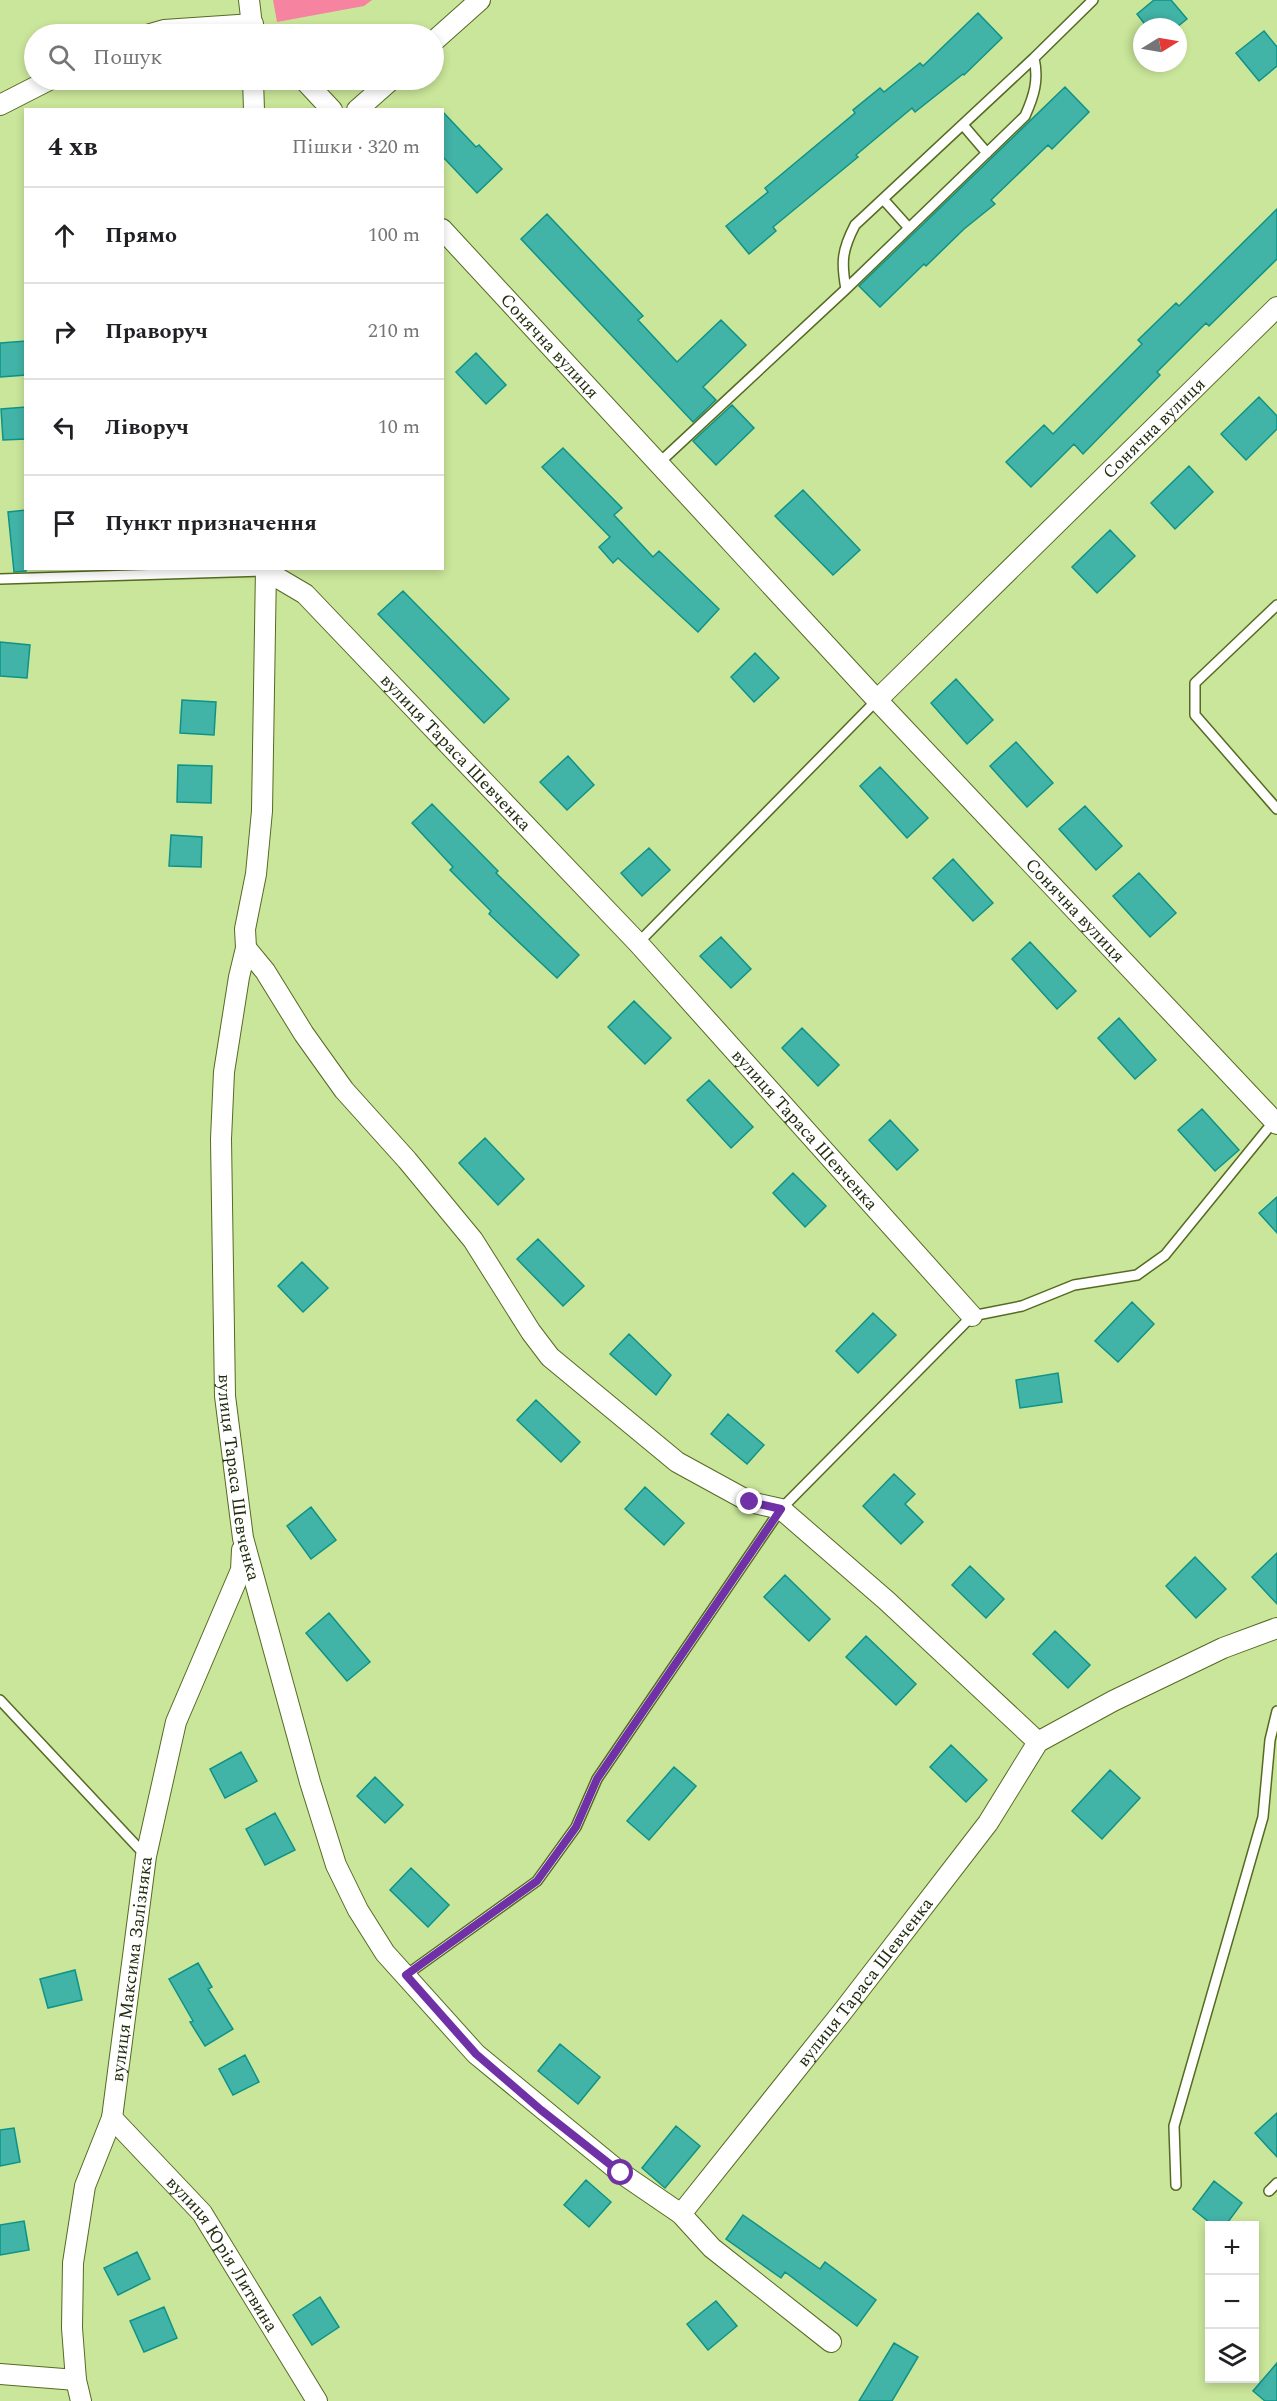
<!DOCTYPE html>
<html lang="uk">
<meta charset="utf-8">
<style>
:root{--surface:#fff;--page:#f2f2f2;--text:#202124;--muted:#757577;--line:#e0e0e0}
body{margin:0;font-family:Spectral,serif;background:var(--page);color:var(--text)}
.controls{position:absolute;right:18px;bottom:18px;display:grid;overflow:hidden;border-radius:0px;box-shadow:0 3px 9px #0003}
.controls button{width:54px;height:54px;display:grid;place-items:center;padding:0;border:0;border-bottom:2px solid var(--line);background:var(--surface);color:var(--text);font:30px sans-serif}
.compass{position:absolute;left:1133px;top:18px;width:54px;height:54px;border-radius:50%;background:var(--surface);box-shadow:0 3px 9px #0003;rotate:79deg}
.stop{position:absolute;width:18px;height:18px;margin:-14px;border:4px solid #7031a6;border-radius:50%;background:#fff}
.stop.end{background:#7031a6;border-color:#fff;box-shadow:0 2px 6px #0008}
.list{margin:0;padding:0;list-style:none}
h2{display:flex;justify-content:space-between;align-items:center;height:78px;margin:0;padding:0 24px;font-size:26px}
h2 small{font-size:20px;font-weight:400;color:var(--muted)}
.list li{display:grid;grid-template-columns:39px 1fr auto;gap:18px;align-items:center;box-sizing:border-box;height:96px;padding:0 24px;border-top:2px solid var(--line)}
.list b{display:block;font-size:22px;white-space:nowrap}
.list em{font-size:20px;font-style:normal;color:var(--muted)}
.icon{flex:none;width:33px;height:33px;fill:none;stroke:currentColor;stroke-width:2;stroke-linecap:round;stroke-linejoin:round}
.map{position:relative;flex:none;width:1277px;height:2401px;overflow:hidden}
.search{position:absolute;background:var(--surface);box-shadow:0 3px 9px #0003;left:24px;top:24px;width:420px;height:66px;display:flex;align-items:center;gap:15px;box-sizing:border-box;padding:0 21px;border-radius:33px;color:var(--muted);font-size:22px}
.panel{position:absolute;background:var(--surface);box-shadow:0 3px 9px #0003;left:24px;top:108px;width:420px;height:462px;border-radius:0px}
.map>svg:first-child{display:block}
.green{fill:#f684a1}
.building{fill:#42b3a7;stroke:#0f9387;stroke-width:1.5}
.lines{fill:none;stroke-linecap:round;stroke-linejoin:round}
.service-casing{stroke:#556b22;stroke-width:12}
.minor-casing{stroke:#556b22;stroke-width:22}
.service{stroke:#fff;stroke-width:9}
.minor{stroke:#fff;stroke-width:20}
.route{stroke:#7031a6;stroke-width:8}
.labels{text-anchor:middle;stroke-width:4.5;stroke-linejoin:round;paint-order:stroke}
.street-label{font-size:18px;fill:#222c0e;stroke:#d7f3a7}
</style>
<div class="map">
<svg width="1277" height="2401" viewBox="0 0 1277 2401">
<rect width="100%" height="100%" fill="#cae69a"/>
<path class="green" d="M 273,0 L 372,0 L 364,6 L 277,22 Z"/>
<path class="building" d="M 1154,0 L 1171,0 L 1187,19 L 1177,27 L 1147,27 L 1137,14 Z
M 978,13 L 1002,38 L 964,75 L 963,74 L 915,112 L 912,108 L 856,155 L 858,157 L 773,227 L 776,231 L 749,254 L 726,226 L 768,192 L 765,188 L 855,113 L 853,110 L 880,88 L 884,92 L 920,63 L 923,66 Z
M 1264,31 L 1277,47 L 1277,66 L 1259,81 L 1236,53 Z
M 1065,87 L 1089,112 L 1052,149 L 1048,145 L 991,200 L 995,204 L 964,229 L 926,266 L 924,264 L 880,307 L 859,286 Z
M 442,111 L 476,147 L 479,145 L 502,169 L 477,193 L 442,156 Z
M 1277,209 L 1277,259 L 1209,326 L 1206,323 L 1157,372 L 1160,375 L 1083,454 L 1074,444 L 1031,487 L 1006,462 L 1044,425 L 1053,434 L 1142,344 L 1138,340 L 1176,303 L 1179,306 Z
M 547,214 L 643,316 L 638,320 L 677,362 L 721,320 L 746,345 L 703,387 L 716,400 L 693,422 L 521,239 Z
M 26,341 L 26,375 L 0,377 L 0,343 Z
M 476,353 L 506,385 L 486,404 L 456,372 Z
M 1259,397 L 1277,416 L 1277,429 L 1246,460 L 1221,434 Z
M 732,405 L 754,428 L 716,465 L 693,441 Z
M 26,407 L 26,439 L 3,440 L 1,409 Z
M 563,448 L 622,508 L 614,515 L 653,557 L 659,551 L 719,609 L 698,632 L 618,558 L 613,563 L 599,547 L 610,537 L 542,467 Z
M 1189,466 L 1213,492 L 1175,529 L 1151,503 Z
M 803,490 L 860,550 L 833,575 L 775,516 Z
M 26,510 L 26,571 L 14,572 L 8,512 Z
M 1110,530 L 1135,556 L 1097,593 L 1072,567 Z
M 403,591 L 509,699 L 484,723 L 378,614 Z
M 0,642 L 30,645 L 27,678 L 0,676 Z
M 755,653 L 779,678 L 754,702 L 731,677 Z
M 956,679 L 993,720 L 967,744 L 931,703 Z
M 182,700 L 216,702 L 214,735 L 180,733 Z
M 1016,742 L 1053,783 L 1027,807 L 990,766 Z
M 568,756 L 594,785 L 567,810 L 540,782 Z
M 178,765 L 212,766 L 211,803 L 177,802 Z
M 880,767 L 928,818 L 907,838 L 860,786 Z
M 432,804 L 498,871 L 496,873 L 579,955 L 557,978 L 489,914 L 491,911 L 450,870 L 453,867 L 412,823 Z
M 1085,806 L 1122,846 L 1096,870 L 1059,829 Z
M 171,835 L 202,837 L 201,867 L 169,866 Z
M 649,848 L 670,870 L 642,896 L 621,873 Z
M 953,859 L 993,903 L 973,921 L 933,878 Z
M 1139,873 L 1176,913 L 1150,937 L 1113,896 Z
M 721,937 L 751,969 L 731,988 L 700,956 Z
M 1030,942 L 1076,991 L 1057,1009 L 1012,959 Z
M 634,1001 L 671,1038 L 645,1064 L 608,1027 Z
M 1119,1018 L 1156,1060 L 1135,1079 L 1098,1038 Z
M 802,1028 L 839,1065 L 818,1086 L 782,1048 Z
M 709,1080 L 753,1127 L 731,1148 L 687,1100 Z
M 1202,1109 L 1239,1150 L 1215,1171 L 1178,1130 Z
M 890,1120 L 918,1150 L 897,1170 L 869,1140 Z
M 485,1138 L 524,1179 L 498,1205 L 459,1163 Z
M 793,1173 L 826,1206 L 805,1227 L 773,1193 Z
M 1277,1197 L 1277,1233 L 1259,1213 Z
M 538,1239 L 584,1286 L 563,1306 L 517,1259 Z
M 302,1262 L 328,1288 L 303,1312 L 278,1286 Z
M 1132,1302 L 1154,1324 L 1118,1362 L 1095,1341 Z
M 873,1313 L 896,1335 L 858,1373 L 836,1351 Z
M 629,1334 L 671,1375 L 656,1395 L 610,1354 Z
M 1058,1373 L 1062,1402 L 1020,1408 L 1016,1380 Z
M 536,1400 L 580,1442 L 561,1462 L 517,1420 Z
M 728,1414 L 764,1445 L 747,1464 L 711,1434 Z
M 894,1474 L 915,1494 L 905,1504 L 923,1522 L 901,1544 L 863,1506 Z
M 645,1487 L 684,1523 L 664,1545 L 625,1509 Z
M 311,1507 L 336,1540 L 311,1559 L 287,1526 Z
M 1277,1553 L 1277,1604 L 1252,1577 Z
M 1195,1557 L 1226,1589 L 1196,1618 L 1166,1586 Z
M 970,1566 L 1004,1599 L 986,1618 L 952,1585 Z
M 785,1575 L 830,1619 L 809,1641 L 764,1597 Z
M 329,1613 L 370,1662 L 347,1681 L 306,1633 Z
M 1055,1631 L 1090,1665 L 1068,1688 L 1033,1654 Z
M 866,1636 L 916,1684 L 896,1705 L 846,1657 Z
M 951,1745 L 987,1780 L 966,1802 L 930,1767 Z
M 241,1752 L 257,1781 L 225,1798 L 210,1769 Z
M 674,1767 L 696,1786 L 649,1840 L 627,1821 Z
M 1110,1770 L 1140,1798 L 1102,1839 L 1072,1811 Z
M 375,1777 L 403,1805 L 385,1823 L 357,1796 Z
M 275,1813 L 295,1850 L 265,1865 L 246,1829 Z
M 411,1868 L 449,1905 L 428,1927 L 390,1890 Z
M 198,1963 L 212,1987 L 208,1989 L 233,2029 L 205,2046 L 190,2022 L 193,2021 L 169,1979 Z
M 75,1970 L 82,2000 L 48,2008 L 40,1979 Z
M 560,2044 L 600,2077 L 578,2104 L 538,2071 Z
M 245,2055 L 259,2082 L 233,2095 L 219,2069 Z
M 1277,2113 L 1277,2157 L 1255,2133 Z
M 676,2126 L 700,2146 L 665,2188 L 642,2168 Z
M 14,2128 L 20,2162 L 0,2166 L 0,2130 Z
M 586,2180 L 611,2202 L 589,2227 L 564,2205 Z
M 1214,2181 L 1242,2203 L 1225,2226 L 1214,2226 L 1193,2209 Z
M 743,2215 L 820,2269 L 825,2262 L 876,2300 L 857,2326 L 785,2272 L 781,2278 L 726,2239 Z
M 24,2221 L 29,2250 L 0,2255 L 0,2225 Z
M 137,2252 L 150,2279 L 118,2295 L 104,2268 Z
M 320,2297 L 339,2327 L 312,2345 L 293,2315 Z
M 716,2301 L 737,2326 L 708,2350 L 687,2324 Z
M 164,2307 L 177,2338 L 144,2352 L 130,2321 Z
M 894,2343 L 918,2357 L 892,2401 L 859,2401 Z
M 1277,2363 L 1277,2401 L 1265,2401 L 1253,2391 Z"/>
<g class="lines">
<defs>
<path id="service" d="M 963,125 L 987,153
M 883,199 L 909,228
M 846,289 C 841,262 842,250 855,225 L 1034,58 L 1093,0
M 659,463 L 846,289 L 1025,116 C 1034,96 1039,80 1034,58
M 0,579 L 266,571
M 1277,605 L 1195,683 L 1195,715 L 1277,809
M 638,943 L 877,700
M 0,1700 L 146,1856
M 406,1975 L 537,1881 L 576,1827 L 597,1779 L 781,1509 L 972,1316 L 1022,1306 L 1074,1285 L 1137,1275 L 1165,1255 L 1274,1121
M 1176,2185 L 1174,2126 L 1263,1817 L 1270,1740 L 1277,1711
M 1269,2191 L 1277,2183"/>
<g id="minor">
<path d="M 249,0 L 253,34"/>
<path d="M 150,34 L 164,30 L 253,24"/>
<path d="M 434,41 L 480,0"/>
<path d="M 253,80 L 254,110"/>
<path d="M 304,80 L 332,110"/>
<path d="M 0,105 L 49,80"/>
<path d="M 357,110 L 391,80"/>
<path id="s1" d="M 442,229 L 877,700 L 1277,1124"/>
<path id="s2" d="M 266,568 L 262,811 L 256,874 L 245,929 L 246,948 L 239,977 L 224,1072 L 221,1139 L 225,1396 L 243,1538 L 310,1782 L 336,1865 L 358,1910 L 385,1953 L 476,2054 L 621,2173 L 681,2214 L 712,2248 L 831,2342"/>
<path id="s3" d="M 266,571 L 305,594 L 638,943 L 972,1316"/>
<path id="s4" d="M 877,700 L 1277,307"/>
<path d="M 246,948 L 265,971 L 304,1034 L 344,1090 L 407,1160 L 473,1240 L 531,1332 L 550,1357 L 677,1462 L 750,1502 L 781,1509 L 887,1601 L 1038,1742"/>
<path id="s5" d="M 112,2118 L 202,2213 L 317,2401"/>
<path id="s6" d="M 681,2214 L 843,2011 L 988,1823 L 1038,1742 L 1113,1701 L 1223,1648 L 1277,1628"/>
<path d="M 0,2374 L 76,2380"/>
<path id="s7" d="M 81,2401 L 76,2380 L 72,2328 L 73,2263 L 85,2186 L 112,2118 L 146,1856 L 176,1722 L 241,1570 L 242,1550"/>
</g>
</defs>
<use href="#service" class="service-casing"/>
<use href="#minor" class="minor-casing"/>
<use href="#service" class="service"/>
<use href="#minor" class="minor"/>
</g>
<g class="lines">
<path class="route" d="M 621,2173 L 541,2110 L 476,2054 L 406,1975 L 537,1881 L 576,1827 L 597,1779 L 781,1509 L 750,1502"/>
</g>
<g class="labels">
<g class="street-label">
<text dy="6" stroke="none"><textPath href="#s1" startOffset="159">Сонячна вулиця</textPath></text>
<text dy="6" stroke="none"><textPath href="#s4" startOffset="388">Сонячна вулиця</textPath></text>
<text dy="6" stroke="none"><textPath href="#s3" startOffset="264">вулиця Тараса Шевченка</textPath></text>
<text dy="6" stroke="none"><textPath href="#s1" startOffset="930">Сонячна вулиця</textPath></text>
<text dy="6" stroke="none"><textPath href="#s3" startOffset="778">вулиця Тараса Шевченка</textPath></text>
<text dy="6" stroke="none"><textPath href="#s2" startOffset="914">вулиця Тараса Шевченка</textPath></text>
<text dy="6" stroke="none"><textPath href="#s7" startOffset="440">вулиця Максима Залізняка</textPath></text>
<text dy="6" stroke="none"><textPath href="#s6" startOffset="296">вулиця Тараса Шевченка</textPath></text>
<text dy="6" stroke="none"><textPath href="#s5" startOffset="176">вулиця Юрія Литвина</textPath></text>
</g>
</g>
</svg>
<div class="controls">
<button>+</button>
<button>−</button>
<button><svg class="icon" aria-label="layers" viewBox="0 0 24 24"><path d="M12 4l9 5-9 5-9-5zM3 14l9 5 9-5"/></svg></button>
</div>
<svg class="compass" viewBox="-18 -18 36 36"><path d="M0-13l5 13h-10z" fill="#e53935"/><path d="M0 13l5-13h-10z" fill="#757577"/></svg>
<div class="stop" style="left:621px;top:2173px"></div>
<div class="stop end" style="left:750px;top:1502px"></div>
<div class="search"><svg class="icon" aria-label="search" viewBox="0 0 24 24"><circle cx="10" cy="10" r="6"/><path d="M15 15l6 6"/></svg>Пошук</div>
<section class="panel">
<h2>4 хв<small>Пішки · 320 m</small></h2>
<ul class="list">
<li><svg class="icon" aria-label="ahead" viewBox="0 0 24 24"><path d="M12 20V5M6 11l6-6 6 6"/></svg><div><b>Прямо</b></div><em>100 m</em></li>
<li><svg class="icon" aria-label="right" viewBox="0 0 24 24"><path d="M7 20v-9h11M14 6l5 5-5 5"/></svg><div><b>Праворуч</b></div><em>210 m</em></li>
<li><svg class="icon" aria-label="left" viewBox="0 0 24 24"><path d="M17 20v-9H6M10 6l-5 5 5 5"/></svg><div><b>Ліворуч</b></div><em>10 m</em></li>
<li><svg class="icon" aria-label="arrive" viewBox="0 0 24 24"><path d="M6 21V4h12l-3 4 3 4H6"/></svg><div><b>Пункт призначення</b></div></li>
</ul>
</section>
</div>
